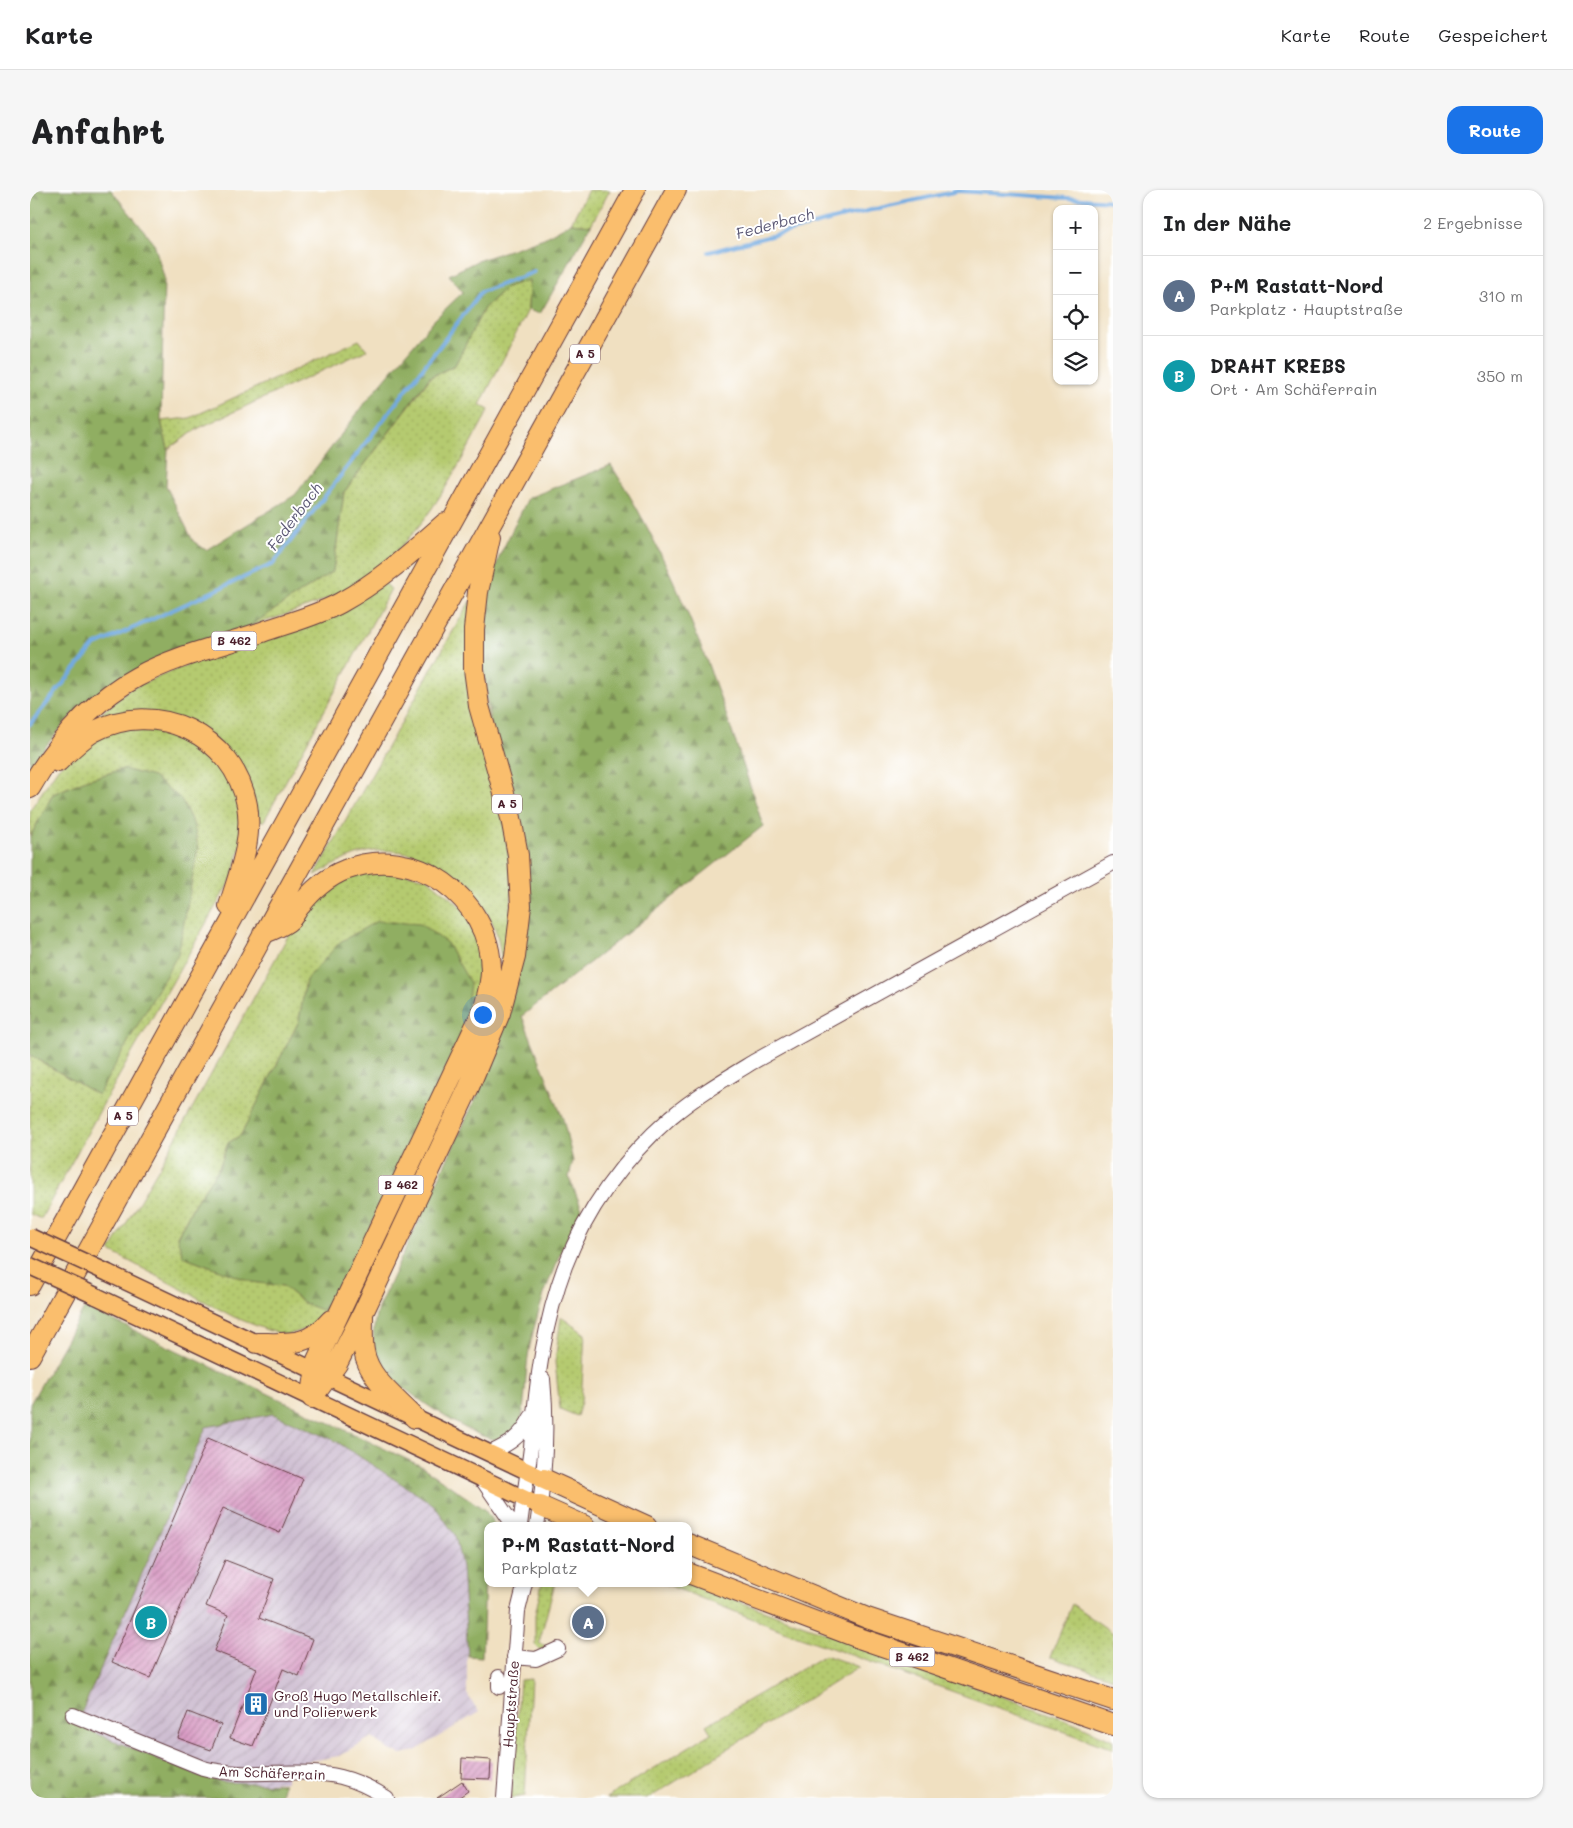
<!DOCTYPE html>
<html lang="de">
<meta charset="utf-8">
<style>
:root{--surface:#fff;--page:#f6f6f6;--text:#202124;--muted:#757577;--line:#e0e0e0;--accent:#1a73e8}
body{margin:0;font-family:Mali,sans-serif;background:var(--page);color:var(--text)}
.controls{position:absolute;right:15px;top:15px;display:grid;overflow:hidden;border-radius:10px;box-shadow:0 1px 4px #0004}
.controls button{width:45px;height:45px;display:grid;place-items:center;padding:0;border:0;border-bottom:1px solid var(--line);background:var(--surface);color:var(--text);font:25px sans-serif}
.you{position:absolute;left:452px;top:824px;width:18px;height:18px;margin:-12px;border:4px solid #fff;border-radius:50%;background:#1a73e8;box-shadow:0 0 0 8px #1a73e833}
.badge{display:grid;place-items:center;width:32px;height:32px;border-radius:50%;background:var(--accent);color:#fff;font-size:16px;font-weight:700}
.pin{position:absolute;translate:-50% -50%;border:2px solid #fff;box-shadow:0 1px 5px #0006}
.popup{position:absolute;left:454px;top:1332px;width:208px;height:65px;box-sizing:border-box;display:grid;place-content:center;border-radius:10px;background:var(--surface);filter:drop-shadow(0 1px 4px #0005);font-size:16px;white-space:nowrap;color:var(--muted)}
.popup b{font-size:19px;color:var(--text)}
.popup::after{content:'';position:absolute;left:50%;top:100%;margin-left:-10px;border:10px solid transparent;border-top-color:var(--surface)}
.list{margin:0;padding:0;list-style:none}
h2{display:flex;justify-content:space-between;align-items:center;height:65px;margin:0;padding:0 20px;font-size:21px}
h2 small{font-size:16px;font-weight:400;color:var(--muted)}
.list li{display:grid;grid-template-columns:32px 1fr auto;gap:15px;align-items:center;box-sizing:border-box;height:80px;padding:0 20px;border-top:1px solid var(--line)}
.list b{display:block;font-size:19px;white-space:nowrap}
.list p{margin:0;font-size:16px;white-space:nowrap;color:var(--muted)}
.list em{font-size:16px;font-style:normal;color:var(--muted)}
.icon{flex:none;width:28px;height:28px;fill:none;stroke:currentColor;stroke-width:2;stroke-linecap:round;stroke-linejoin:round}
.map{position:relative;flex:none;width:1083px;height:1608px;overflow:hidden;border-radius:15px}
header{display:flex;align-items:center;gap:30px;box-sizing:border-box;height:70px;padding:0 25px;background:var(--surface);border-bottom:1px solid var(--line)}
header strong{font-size:24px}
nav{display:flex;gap:28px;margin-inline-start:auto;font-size:18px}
.intro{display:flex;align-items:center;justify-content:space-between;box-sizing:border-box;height:120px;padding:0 30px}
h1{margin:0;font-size:35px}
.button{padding:12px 22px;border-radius:15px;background:var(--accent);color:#fff;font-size:18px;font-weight:700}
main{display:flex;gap:30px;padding:0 30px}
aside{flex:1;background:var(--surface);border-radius:15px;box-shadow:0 1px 4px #0004}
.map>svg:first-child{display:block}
.industrial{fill:url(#industrial-furrows)}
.grass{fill:url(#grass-dots);stroke:#80744d;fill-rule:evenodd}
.forest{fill:url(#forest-firs);stroke:#6d6646}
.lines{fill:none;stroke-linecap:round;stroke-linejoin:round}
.stream{stroke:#72aae1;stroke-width:4}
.building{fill:url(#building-hatch)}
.minor-casing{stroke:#633c42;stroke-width:16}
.major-casing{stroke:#633c42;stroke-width:19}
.highway-casing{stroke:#633c42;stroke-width:22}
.minor{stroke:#fff;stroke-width:14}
.major{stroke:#fabe6d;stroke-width:16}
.highway{stroke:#fabe6d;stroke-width:20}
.major-bridge-casing{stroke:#633c42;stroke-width:19;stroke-linecap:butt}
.major-bridge{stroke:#fabe6d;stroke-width:16}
.labels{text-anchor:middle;stroke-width:4;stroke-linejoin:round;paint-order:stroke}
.shield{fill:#fff;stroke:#80626b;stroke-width:1}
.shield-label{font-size:12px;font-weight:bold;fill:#4a1f2b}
.poi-label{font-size:14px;fill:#4a1f2b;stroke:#fff;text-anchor:start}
.street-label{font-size:14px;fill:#4a1f2b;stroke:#fff}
.water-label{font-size:15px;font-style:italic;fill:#5a5774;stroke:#fff}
</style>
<header>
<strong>Karte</strong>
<nav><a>Karte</a><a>Route</a><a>Gespeichert</a></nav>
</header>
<div class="intro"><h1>Anfahrt</h1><a class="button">Route</a></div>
<main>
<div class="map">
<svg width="1083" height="1608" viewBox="0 0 1083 1608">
<defs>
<pattern id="industrial-furrows" width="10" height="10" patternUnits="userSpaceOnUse" patternTransform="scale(1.25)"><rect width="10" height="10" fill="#cebed1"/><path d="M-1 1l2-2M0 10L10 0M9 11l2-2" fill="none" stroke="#b2a3b4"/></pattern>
<pattern id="grass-dots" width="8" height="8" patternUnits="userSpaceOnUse" patternTransform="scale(1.25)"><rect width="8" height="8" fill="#b5ca6f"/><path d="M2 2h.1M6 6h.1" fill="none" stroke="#9dad60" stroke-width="1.8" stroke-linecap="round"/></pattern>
<pattern id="forest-firs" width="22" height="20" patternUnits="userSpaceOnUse" patternTransform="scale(1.25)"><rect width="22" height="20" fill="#90ae62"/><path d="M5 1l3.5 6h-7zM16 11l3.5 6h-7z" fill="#788d51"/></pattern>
<pattern id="building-hatch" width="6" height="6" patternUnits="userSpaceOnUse" patternTransform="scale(1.25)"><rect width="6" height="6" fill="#d99cc5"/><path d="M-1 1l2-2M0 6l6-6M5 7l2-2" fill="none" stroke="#b27fa0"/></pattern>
</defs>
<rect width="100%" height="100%" fill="#fff"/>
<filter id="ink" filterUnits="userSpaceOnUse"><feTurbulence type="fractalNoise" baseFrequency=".02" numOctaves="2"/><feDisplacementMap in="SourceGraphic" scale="10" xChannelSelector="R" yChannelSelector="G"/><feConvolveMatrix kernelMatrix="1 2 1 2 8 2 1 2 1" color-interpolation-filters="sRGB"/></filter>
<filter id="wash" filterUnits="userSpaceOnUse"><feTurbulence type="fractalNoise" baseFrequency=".0096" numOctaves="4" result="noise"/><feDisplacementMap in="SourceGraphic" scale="20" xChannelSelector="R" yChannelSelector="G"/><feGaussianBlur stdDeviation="1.12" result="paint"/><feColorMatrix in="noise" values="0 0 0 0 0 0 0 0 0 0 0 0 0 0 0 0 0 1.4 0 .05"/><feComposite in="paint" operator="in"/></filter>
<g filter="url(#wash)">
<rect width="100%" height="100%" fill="#f0e0c1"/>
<path class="industrial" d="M 243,1224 L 304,1250 L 404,1315 L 425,1345 L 432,1377 L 437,1431 L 437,1504 L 449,1522 L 385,1561 L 372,1564 L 359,1560 L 342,1547 L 309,1566 L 257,1575 L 256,1592 L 216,1594 L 193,1592 L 169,1586 L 46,1535 L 176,1237 Z"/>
<path class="grass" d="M 558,0 L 580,0 L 561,35 L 541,33 Z
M 499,89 L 498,120 L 450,215 L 459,220 C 422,287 389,358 320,397 C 288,416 251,425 217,438 L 303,381 L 314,302 L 401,187 L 425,175 L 454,118 L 476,97 Z
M 329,150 L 337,160 L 169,238 L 138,259 L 131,231 L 160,228 Z
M 355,393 L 361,399 L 234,631 L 226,631 L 163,533 L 53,540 L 99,499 Z
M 440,411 L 481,673 C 483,710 481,738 472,775 C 470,762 469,746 463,734 C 440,686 391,653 337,662 C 318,666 302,676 285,685 Z
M 93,537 L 136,537 L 174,557 L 199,586 L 211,618 L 211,654 L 203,686 L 76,909 L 11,1029 L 0,1024 L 0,865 L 68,905 L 93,579 L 56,590 L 23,604 L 0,647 L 0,620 L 28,578 L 58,550 Z
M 349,678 L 397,688 L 436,721 L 454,768 L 445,822 L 299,1122 L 286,1136 L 257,1145 L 237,1140 L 204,1127 L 80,1061 L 134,969 L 268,728 C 297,697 306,687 349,678 ZM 276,790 L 275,1114 L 253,1096 L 222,1092 L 153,1066 L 147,1046 L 165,1013 L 189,978 L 198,953 L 211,945 L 269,831 Z
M 531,1127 L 555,1144 L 551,1212 L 547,1226 L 530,1219 L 525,1172 Z
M 512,1393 L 525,1393 L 509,1453 L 516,1456 L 510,1460 L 505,1455 L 505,1425 Z
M 633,1393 L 658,1393 L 1045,1533 L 1083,1550 L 1083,1559 L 751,1440 Z
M 1042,1414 L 1083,1443 L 1083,1488 L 1020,1467 Z
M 795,1465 L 829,1477 L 619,1608 L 576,1608 L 681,1543 L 676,1535 Z
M 501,1489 L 495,1606 L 481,1608 L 490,1490 Z"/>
<path class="forest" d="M 0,0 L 81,0 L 124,53 L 134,87 L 131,231 L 138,259 L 136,296 L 163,351 L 176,360 L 265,305 L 339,208 L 404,130 L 433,102 L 419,85 L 447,71 L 514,48 L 541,33 L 561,35 L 510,124 L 498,120 L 499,90 L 476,97 L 454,118 L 425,175 L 400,187 L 314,302 L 303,381 L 217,438 L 41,526 L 11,562 L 0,581 Z
M 581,275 C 652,386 693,511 733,636 L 492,826 L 533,929 L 543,971 L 539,987 L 552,1019 C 528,1064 509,1110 499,1160 C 495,1184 496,1208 491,1232 C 488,1240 477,1250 468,1250 C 443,1249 363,1196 350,1174 C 340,1157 343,1137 348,1118 L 459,880 L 479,820 L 492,769 L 450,456 L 454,410 L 470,365 L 498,308 Z
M 93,579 L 123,587 L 151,609 L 164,636 L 168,658 L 148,764 L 68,905 L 0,865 L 0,647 L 23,604 L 56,590 Z
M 347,731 L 390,734 L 417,753 L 440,793 L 434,842 L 314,1092 L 297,1122 L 275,1114 L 253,1096 L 222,1092 L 153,1066 L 147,1047 L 165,1013 L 189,978 L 198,953 L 211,945 L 269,831 L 276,790 L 310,752 Z
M 55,1117 L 391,1276 L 455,1320 L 465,1336 L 458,1336 L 458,1386 L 455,1387 L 452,1467 L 438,1466 L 432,1377 L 425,1345 L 404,1315 L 304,1250 L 243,1224 L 176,1237 L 46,1535 L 169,1586 L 193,1592 L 254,1594 L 250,1608 L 0,1608 L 0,1214 Z"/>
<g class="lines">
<path class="stream" d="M 679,62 L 845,19 L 928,1 L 1083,11
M 0,534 L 64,456 L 243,374 L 451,102 L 504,82"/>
</g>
<g id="blocks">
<path class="building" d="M 178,1248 L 273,1289 L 250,1343 L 193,1318 L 120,1488 L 82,1472 Z
M 195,1370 L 244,1389 L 229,1428 L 283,1449 L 269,1486 L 253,1479 L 223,1556 L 200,1548 L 227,1478 L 184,1461 L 198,1425 L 176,1416 Z
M 158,1522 L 191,1535 L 181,1560 L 148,1548 Z
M 432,1568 L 461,1570 L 460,1589 L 431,1588 Z
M 432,1591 L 438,1601 L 428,1608 L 407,1608 Z"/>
</g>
</g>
<g filter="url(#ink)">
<use href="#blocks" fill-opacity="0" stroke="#633c42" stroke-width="1"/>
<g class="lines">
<defs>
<path id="minor" d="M 460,1263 C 479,1254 491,1247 501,1227
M 451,1288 L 484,1336
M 490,1336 C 493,1309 498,1283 501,1257 C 512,1121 534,1021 641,927 C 666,906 695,889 723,872 L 1083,673
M 507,1336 C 515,1287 518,1238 513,1189
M 484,1467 L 506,1469 L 528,1459
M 469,1487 L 469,1497
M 43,1525 L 173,1578 C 218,1590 266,1576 311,1587 C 327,1591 343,1599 357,1608
M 474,1608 L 488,1421 L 495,1393"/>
<path id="major" d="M 78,1083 L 514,1289
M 66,1106 L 510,1316"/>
<path id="highway" d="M 28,572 C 39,561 50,550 63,542 C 126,508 204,545 217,615 C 223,649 209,684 199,716
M 0,598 C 26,553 60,512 107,487 C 145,466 190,456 232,442 C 258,433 286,426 310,413 C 349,392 382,362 415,333
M 233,744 C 241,740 254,736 260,730 C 264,726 267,719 271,715 C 281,701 299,686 315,680 C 384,652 461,708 461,781 C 461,793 457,806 454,818 L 287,1170 L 282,1205
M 0,1095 L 605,0
M 333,1126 C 333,1137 332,1150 334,1161 C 338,1188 367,1209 385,1228
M 227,1153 C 259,1153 278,1157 301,1130
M 0,1166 L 646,0
M 282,1208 L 307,1174 L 333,1123 L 439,897 L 470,823 L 485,767 L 491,716 L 488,665 L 481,628 L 449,516 L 444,479 L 444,439 L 448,402 L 460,347
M 514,1289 L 617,1336
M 510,1316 L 555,1336
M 658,1354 L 837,1428 L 1083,1510
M 658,1383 L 826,1447 L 1083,1535"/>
</defs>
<use href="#minor" class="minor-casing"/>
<use href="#major" class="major-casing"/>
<use href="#highway" class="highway-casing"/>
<use href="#minor" class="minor"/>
<use href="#major" class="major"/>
<use href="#highway" class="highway"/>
<defs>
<path id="major-bridge" d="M 0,1047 L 78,1083
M 0,1076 L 66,1106"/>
</defs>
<use href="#major-bridge" class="major-bridge-casing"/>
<use href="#major-bridge" class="major-bridge"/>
</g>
</g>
<defs>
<symbol id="building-square" viewBox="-11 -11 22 22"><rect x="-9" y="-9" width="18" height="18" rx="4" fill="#1f6fb2" stroke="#fff"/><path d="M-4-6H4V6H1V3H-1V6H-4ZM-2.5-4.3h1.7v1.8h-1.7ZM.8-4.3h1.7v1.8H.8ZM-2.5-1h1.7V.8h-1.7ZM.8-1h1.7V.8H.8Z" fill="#fff"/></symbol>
</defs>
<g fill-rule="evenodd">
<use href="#building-square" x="212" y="1500" width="28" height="28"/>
</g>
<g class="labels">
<g class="shield">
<rect x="540" y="154.5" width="30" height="19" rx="4"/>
<rect x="181.5" y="441.5" width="45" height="19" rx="4"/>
<rect x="462" y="604.5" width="30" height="19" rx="4"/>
<rect x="78" y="916.5" width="30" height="19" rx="4"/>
<rect x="348.5" y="985.5" width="45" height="19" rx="4"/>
<rect x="859.5" y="1457.5" width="45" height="19" rx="4"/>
</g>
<g class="shield-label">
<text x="555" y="168">A 5</text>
<text x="204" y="455">B 462</text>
<text x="477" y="618">A 5</text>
<text x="93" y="930">A 5</text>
<text x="371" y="999">B 462</text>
<text x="882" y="1471">B 462</text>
</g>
<g class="poi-label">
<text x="244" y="1511">Groß Hugo Metallschleif.<tspan x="244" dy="16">und Polierwerk</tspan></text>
</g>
<g class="street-label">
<text transform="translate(481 1514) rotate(-86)" y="5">Hauptstraße</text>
<text transform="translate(242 1583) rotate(2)" y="5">Am Schäferrain</text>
</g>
<g class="water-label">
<text transform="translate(745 34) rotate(-15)" y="5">Federbach</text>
<text transform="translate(265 327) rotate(-53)" y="5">Federbach</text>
</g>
</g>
</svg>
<div class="controls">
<button>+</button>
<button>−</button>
<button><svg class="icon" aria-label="locate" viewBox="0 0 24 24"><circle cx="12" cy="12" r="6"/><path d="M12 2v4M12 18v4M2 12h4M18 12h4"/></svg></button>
<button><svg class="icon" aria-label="layers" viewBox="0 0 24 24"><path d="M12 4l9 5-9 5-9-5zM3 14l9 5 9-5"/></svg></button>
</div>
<div class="you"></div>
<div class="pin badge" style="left:558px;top:1432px;background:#5c6f8a">A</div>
<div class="popup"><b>P+M Rastatt-Nord</b>Parkplatz</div>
<div class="pin badge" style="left:121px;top:1432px;background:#0f9aa8">B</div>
</div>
<aside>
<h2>In der Nähe<small>2 Ergebnisse</small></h2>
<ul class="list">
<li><span class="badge" style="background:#5c6f8a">A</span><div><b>P+M Rastatt-Nord</b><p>Parkplatz · Hauptstraße</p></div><em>310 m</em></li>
<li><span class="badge" style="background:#0f9aa8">B</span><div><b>DRAHT KREBS</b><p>Ort · Am Schäferrain</p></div><em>350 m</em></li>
</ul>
</aside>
</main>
